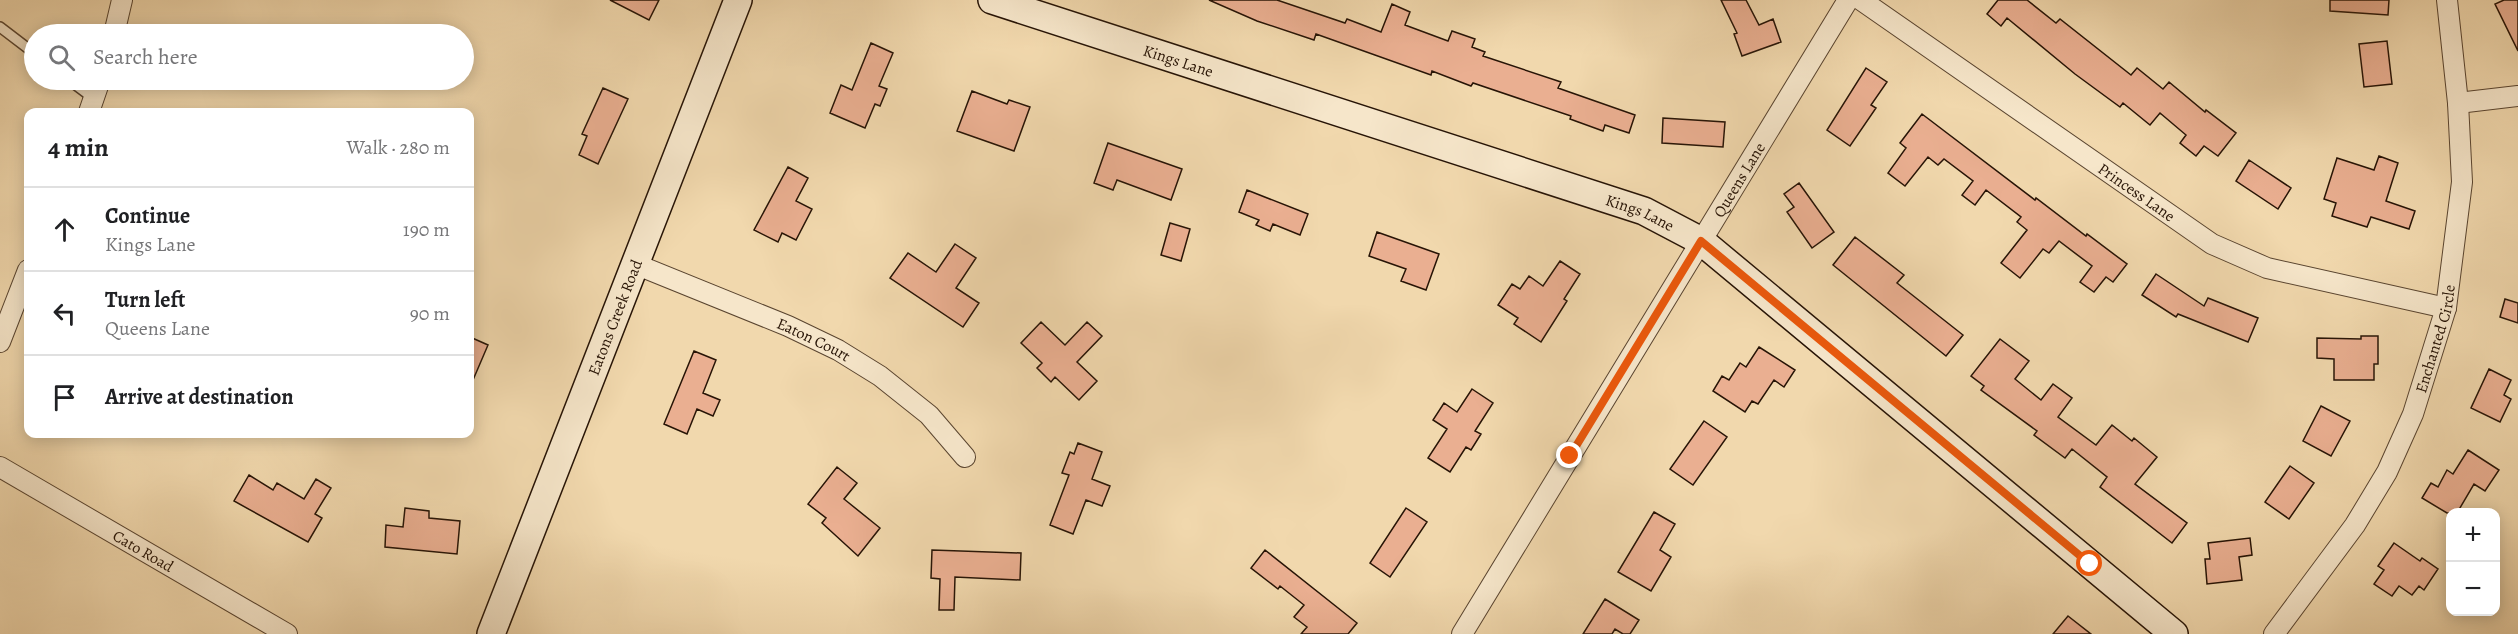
<!DOCTYPE html>
<meta charset="utf-8">
<style>
:root{--surface:#fff;--page:#f2f2f2;--text:#202124;--muted:#757577;--line:#e0e0e0}
body{margin:0;font-family:Alegreya,serif;background:var(--page);color:var(--text)}
.controls{position:absolute;right:18px;bottom:18px;display:grid;overflow:hidden;border-radius:12px;box-shadow:0 3px 15px #0003}
.controls button{width:54px;height:54px;display:grid;place-items:center;padding:0;border:0;border-bottom:2px solid var(--line);background:var(--surface);color:var(--text);font:30px sans-serif}
.stop{position:absolute;width:18px;height:18px;margin:-14px;border:4px solid #ea580c;border-radius:50%;background:#fff}
.stop.end{background:#ea580c;border-color:#fff;box-shadow:0 2px 6px #0008}
.list{margin:0;padding:0;list-style:none}
h2{display:flex;justify-content:space-between;align-items:center;height:78px;margin:0;padding:0 24px;font-size:26px}
h2 small{font-size:20px;font-weight:400;color:var(--muted)}
.list li{display:grid;grid-template-columns:39px 1fr auto;gap:18px;align-items:center;box-sizing:border-box;height:84px;padding:0 24px;border-top:2px solid var(--line)}
.list b{display:block;font-size:22px;white-space:nowrap}
.list p{margin:0;font-size:20px;white-space:nowrap;color:var(--muted)}
.list em{font-size:20px;font-style:normal;color:var(--muted)}
.icon{flex:none;width:33px;height:33px;fill:none;stroke:currentColor;stroke-width:2;stroke-linecap:round;stroke-linejoin:round}
.map{position:relative;flex:none;width:2518px;height:634px;overflow:hidden}
.search{position:absolute;background:var(--surface);box-shadow:0 3px 15px #0003;left:24px;top:24px;width:450px;height:66px;display:flex;align-items:center;gap:15px;box-sizing:border-box;padding:0 21px;border-radius:33px;color:var(--muted);font-size:22px}
.panel{position:absolute;background:var(--surface);box-shadow:0 3px 15px #0003;left:24px;top:108px;width:450px;height:330px;border-radius:12px}
.map>svg:first-child{display:block}
.building{fill:#eaaf91;stroke:#271406;stroke-width:1.5}
.lines{fill:none;stroke-linecap:round;stroke-linejoin:round}
.lane-casing{stroke:#5a4530;stroke-width:12}
.street-casing{stroke:#5a4530;stroke-width:22}
.secondary-casing{stroke:#271406;stroke-width:30}
.lane{stroke:#f6e6ca;stroke-width:9}
.street{stroke:#f6e6ca;stroke-width:20}
.secondary{stroke:#f6e6ca;stroke-width:27}
.route{stroke:#ea580c;stroke-width:8}
.labels{text-anchor:middle;stroke-width:6;stroke-linejoin:round;paint-order:stroke}
.street-label{font-size:16px;fill:#271406;stroke:#f6e6ca}
</style>
<div class="map">
<svg width="2518" height="634" viewBox="0 0 2518 634">
<rect width="100%" height="100%" fill="#f1d8ad"/>
<filter id="stains"><feTurbulence type="fractalNoise" baseFrequency=".00333" numOctaves="4"/><feColorMatrix values="0 0 0 0 .2 0 0 0 0 .09 0 0 0 0 .02 0 0 0 .5 -.17"/></filter>
<radialGradient id="worn" r=".72"><stop offset=".6" stop-color="#630" stop-opacity="0"/><stop offset="1" stop-color="#630" stop-opacity=".3"/></radialGradient>
<path class="building" d="M 610,0 L 659,0 L 649,20 Z
M 1209,0 L 1277,0 L 1345,23 L 1347,19 L 1381,32 L 1392,4 L 1410,12 L 1405,25 L 1448,41 L 1452,31 L 1475,39 L 1472,47 L 1485,52 L 1483,56 L 1561,82 L 1558,88 L 1635,115 L 1629,133 L 1605,125 L 1603,131 L 1570,119 L 1571,116 L 1473,83 L 1471,86 L 1432,71 L 1431,75 L 1316,34 L 1314,40 L 1257,21 Z
M 1721,0 L 1746,0 L 1759,25 L 1773,19 L 1781,42 L 1742,56 L 1734,34 L 1737,33 Z
M 1998,0 L 2027,0 L 2056,23 L 2060,19 L 2131,75 L 2137,68 L 2163,89 L 2169,82 L 2205,112 L 2206,110 L 2236,133 L 2218,156 L 2204,146 L 2196,156 L 2180,143 L 2186,135 L 2160,113 L 2150,125 L 2123,103 L 2120,107 L 2075,74 L 2007,18 L 2001,26 L 1987,14 Z
M 2330,0 L 2389,0 L 2388,15 L 2330,11 Z
M 2504,0 L 2518,0 L 2518,51 L 2495,4 Z
M 2387,41 L 2392,84 L 2364,87 L 2359,44 Z
M 871,43 L 893,53 L 879,86 L 887,89 L 880,106 L 875,104 L 865,128 L 830,113 L 841,85 L 852,90 Z
M 1866,68 L 1887,82 L 1871,105 L 1876,108 L 1850,146 L 1827,130 Z
M 603,88 L 628,99 L 598,164 L 579,155 L 587,136 L 582,134 Z
M 972,91 L 1007,104 L 1009,100 L 1030,107 L 1014,151 L 957,131 Z
M 1922,114 L 2035,200 L 2036,198 L 2086,236 L 2087,234 L 2127,264 L 2113,282 L 2106,277 L 2094,292 L 2080,282 L 2092,266 L 2059,241 L 2049,253 L 2043,249 L 2020,278 L 2001,263 L 2027,230 L 2017,222 L 2021,217 L 1986,190 L 1975,205 L 1962,195 L 1973,181 L 1944,159 L 1938,165 L 1928,157 L 1905,186 L 1888,173 L 1906,148 L 1900,143 Z
M 1663,118 L 1725,122 L 1723,147 L 1662,143 Z
M 1108,143 L 1182,169 L 1171,200 L 1117,180 L 1113,190 L 1094,183 Z
M 2379,156 L 2398,163 L 2386,201 L 2415,211 L 2409,229 L 2371,217 L 2367,227 L 2332,216 L 2336,203 L 2324,199 L 2337,158 L 2374,170 Z
M 2249,160 L 2291,188 L 2278,209 L 2236,181 Z
M 788,167 L 808,178 L 796,201 L 812,209 L 796,240 L 782,233 L 778,242 L 754,230 Z
M 1799,183 L 1834,232 L 1812,248 L 1787,212 L 1794,207 L 1784,194 Z
M 1247,190 L 1308,214 L 1300,235 L 1273,224 L 1270,231 L 1256,225 L 1259,220 L 1239,212 Z
M 1170,223 L 1190,229 L 1181,261 L 1161,255 Z
M 1377,232 L 1439,254 L 1426,290 L 1401,281 L 1406,269 L 1369,256 Z
M 1855,237 L 1904,275 L 1897,283 L 1963,335 L 1946,356 L 1833,265 Z
M 955,244 L 976,258 L 956,288 L 979,303 L 963,327 L 890,278 L 908,253 L 936,272 Z
M 1560,261 L 1580,274 L 1564,299 L 1567,301 L 1541,342 L 1514,324 L 1518,318 L 1498,305 L 1512,284 L 1520,289 L 1529,276 L 1543,286 Z
M 2156,274 L 2204,306 L 2208,298 L 2258,318 L 2248,342 L 2178,314 L 2176,317 L 2142,295 Z
M 2505,299 L 2518,303 L 2518,323 L 2500,317 Z
M 1041,322 L 1065,345 L 1087,322 L 1102,336 L 1077,362 L 1097,381 L 1079,400 L 1055,377 L 1051,382 L 1037,368 L 1042,363 L 1021,343 Z
M 2361,336 L 2378,336 L 2378,364 L 2374,364 L 2374,380 L 2334,380 L 2334,359 L 2317,358 L 2317,338 L 2361,339 Z
M 470,337 L 488,345 L 470,387 Z
M 2000,339 L 2029,361 L 2015,379 L 2041,400 L 2053,384 L 2072,398 L 2058,417 L 2096,445 L 2112,425 L 2132,441 L 2134,438 L 2157,457 L 2135,484 L 2187,523 L 2172,543 L 2100,487 L 2107,477 L 2072,449 L 2065,458 L 2034,435 L 2037,431 L 1981,390 L 1984,386 L 1971,376 Z
M 1759,347 L 1795,370 L 1784,387 L 1774,380 L 1758,404 L 1752,401 L 1745,412 L 1713,391 L 1722,376 L 1729,380 L 1740,363 L 1746,367 Z
M 694,351 L 716,360 L 703,393 L 720,400 L 713,416 L 697,409 L 687,434 L 664,424 Z
M 2489,369 L 2511,380 L 2504,395 L 2511,399 L 2500,422 L 2471,408 Z
M 1472,389 L 1493,403 L 1475,431 L 1481,434 L 1471,450 L 1466,447 L 1450,472 L 1428,458 L 1447,429 L 1433,420 L 1444,403 L 1457,412 Z
M 2321,406 L 2350,421 L 2331,456 L 2303,441 Z
M 1704,421 L 1727,437 L 1693,485 L 1670,469 Z
M 1078,443 L 1102,452 L 1092,479 L 1110,486 L 1102,506 L 1086,500 L 1073,534 L 1050,525 L 1069,475 L 1062,473 L 1070,452 L 1074,454 Z
M 2468,450 L 2499,470 L 2485,491 L 2474,484 L 2457,513 L 2447,513 L 2422,498 L 2431,483 L 2438,487 L 2447,470 L 2453,474 Z
M 2290,466 L 2314,483 L 2289,519 L 2265,502 Z
M 837,467 L 857,483 L 844,499 L 880,528 L 858,556 L 822,523 L 826,518 L 808,504 Z
M 249,475 L 273,490 L 277,483 L 304,499 L 316,479 L 331,488 L 315,514 L 322,518 L 308,542 L 234,501 Z
M 405,508 L 429,511 L 429,518 L 460,521 L 457,554 L 385,547 L 386,525 L 403,527 Z
M 1406,508 L 1427,522 L 1390,577 L 1370,563 Z
M 1654,512 L 1675,524 L 1660,550 L 1671,557 L 1651,591 L 1618,572 Z
M 2250,538 L 2252,555 L 2239,557 L 2242,580 L 2207,584 L 2205,559 L 2210,559 L 2208,543 Z
M 2394,543 L 2420,561 L 2422,558 L 2438,569 L 2424,590 L 2419,586 L 2412,595 L 2399,586 L 2392,596 L 2374,584 L 2384,570 L 2378,566 Z
M 932,550 L 1021,553 L 1020,580 L 955,577 L 954,610 L 939,610 L 940,579 L 931,578 Z
M 1265,550 L 1357,623 L 1348,634 L 1301,634 L 1307,627 L 1294,617 L 1304,605 L 1280,586 L 1278,589 L 1251,568 Z
M 1605,599 L 1639,620 L 1630,634 L 1623,634 L 1615,629 L 1612,634 L 1583,634 Z
M 2068,616 L 2091,634 L 2053,634 Z"/>
<g class="lines">
<defs>
<path id="lane" d="M 0,27 L 34,53
M 69,80 L 93,98"/>
<g id="street">
<path id="s1" d="M 1861,0 L 2212,244 L 2267,268 L 2446,308"/>
<path d="M 114,34 L 122,0"/>
<path d="M 2458,103 L 2518,96"/>
<path d="M 89,112 L 100,80"/>
<path id="s2" d="M 635,264 L 788,326 L 838,350 L 880,376 L 929,415 L 965,457"/>
<path d="M 0,342 L 28,270"/>
<path id="s3" d="M 0,467 L 287,634"/>
<path id="s4" d="M 1462,634 L 1848,0"/>
<path id="s5" d="M 2274,634 L 2355,525 L 2387,472 L 2413,414 L 2446,308 L 2462,182 L 2458,103 L 2447,0"/>
</g>
<g id="secondary">
<path id="s6" d="M 992,0 L 1644,211 L 1701,241 L 2174,634"/>
<path id="s7" d="M 491,634 L 738,0"/>
</g>
</defs>
<use href="#lane" class="lane-casing"/>
<use href="#street" class="street-casing"/>
<use href="#secondary" class="secondary-casing"/>
<use href="#lane" class="lane"/>
<use href="#street" class="street"/>
<use href="#secondary" class="secondary"/>
</g>
<g class="lines">
<path class="route" d="M 1570,456 L 1701,241 L 2090,564"/>
</g>
<g class="labels">
<g class="street-label">
<text dy="6" stroke="none"><textPath href="#s6" startOffset="196">Kings Lane</textPath></text>
<text dy="6" stroke="none"><textPath href="#s4" startOffset="532">Queens Lane</textPath></text>
<text dy="6" stroke="none"><textPath href="#s1" startOffset="336">Princess Lane</textPath></text>
<text dy="6" stroke="none"><textPath href="#s6" startOffset="682">Kings Lane</textPath></text>
<text dy="6" stroke="none"><textPath href="#s7" startOffset="340">Eatons Creek Road</textPath></text>
<text dy="6" stroke="none"><textPath href="#s5" startOffset="340">Enchanted Circle</textPath></text>
<text dy="6" stroke="none"><textPath href="#s2" startOffset="194">Eaton Court</textPath></text>
<text dy="6" stroke="none"><textPath href="#s3" startOffset="166">Cato Road</textPath></text>
</g>
</g>
<rect width="100%" height="100%" filter="url(#stains)"/>
<rect width="100%" height="100%" fill="url(#worn)"/>
</svg>
<div class="controls">
<button>+</button>
<button>−</button>
</div>
<div class="stop" style="left:2090px;top:564px"></div>
<div class="stop end" style="left:1570px;top:456px"></div>
<div class="search"><svg class="icon" aria-label="search" viewBox="0 0 24 24"><circle cx="10" cy="10" r="6"/><path d="M15 15l6 6"/></svg>Search here</div>
<section class="panel">
<h2>4 min<small>Walk · 280 m</small></h2>
<ul class="list">
<li><svg class="icon" aria-label="ahead" viewBox="0 0 24 24"><path d="M12 20V5M6 11l6-6 6 6"/></svg><div><b>Continue</b><p>Kings Lane</p></div><em>190 m</em></li>
<li><svg class="icon" aria-label="left" viewBox="0 0 24 24"><path d="M17 20v-9H6M10 6l-5 5 5 5"/></svg><div><b>Turn left</b><p>Queens Lane</p></div><em>90 m</em></li>
<li><svg class="icon" aria-label="arrive" viewBox="0 0 24 24"><path d="M6 21V4h12l-3 4 3 4H6"/></svg><div><b>Arrive at destination</b></div></li>
</ul>
</section>
</div>
